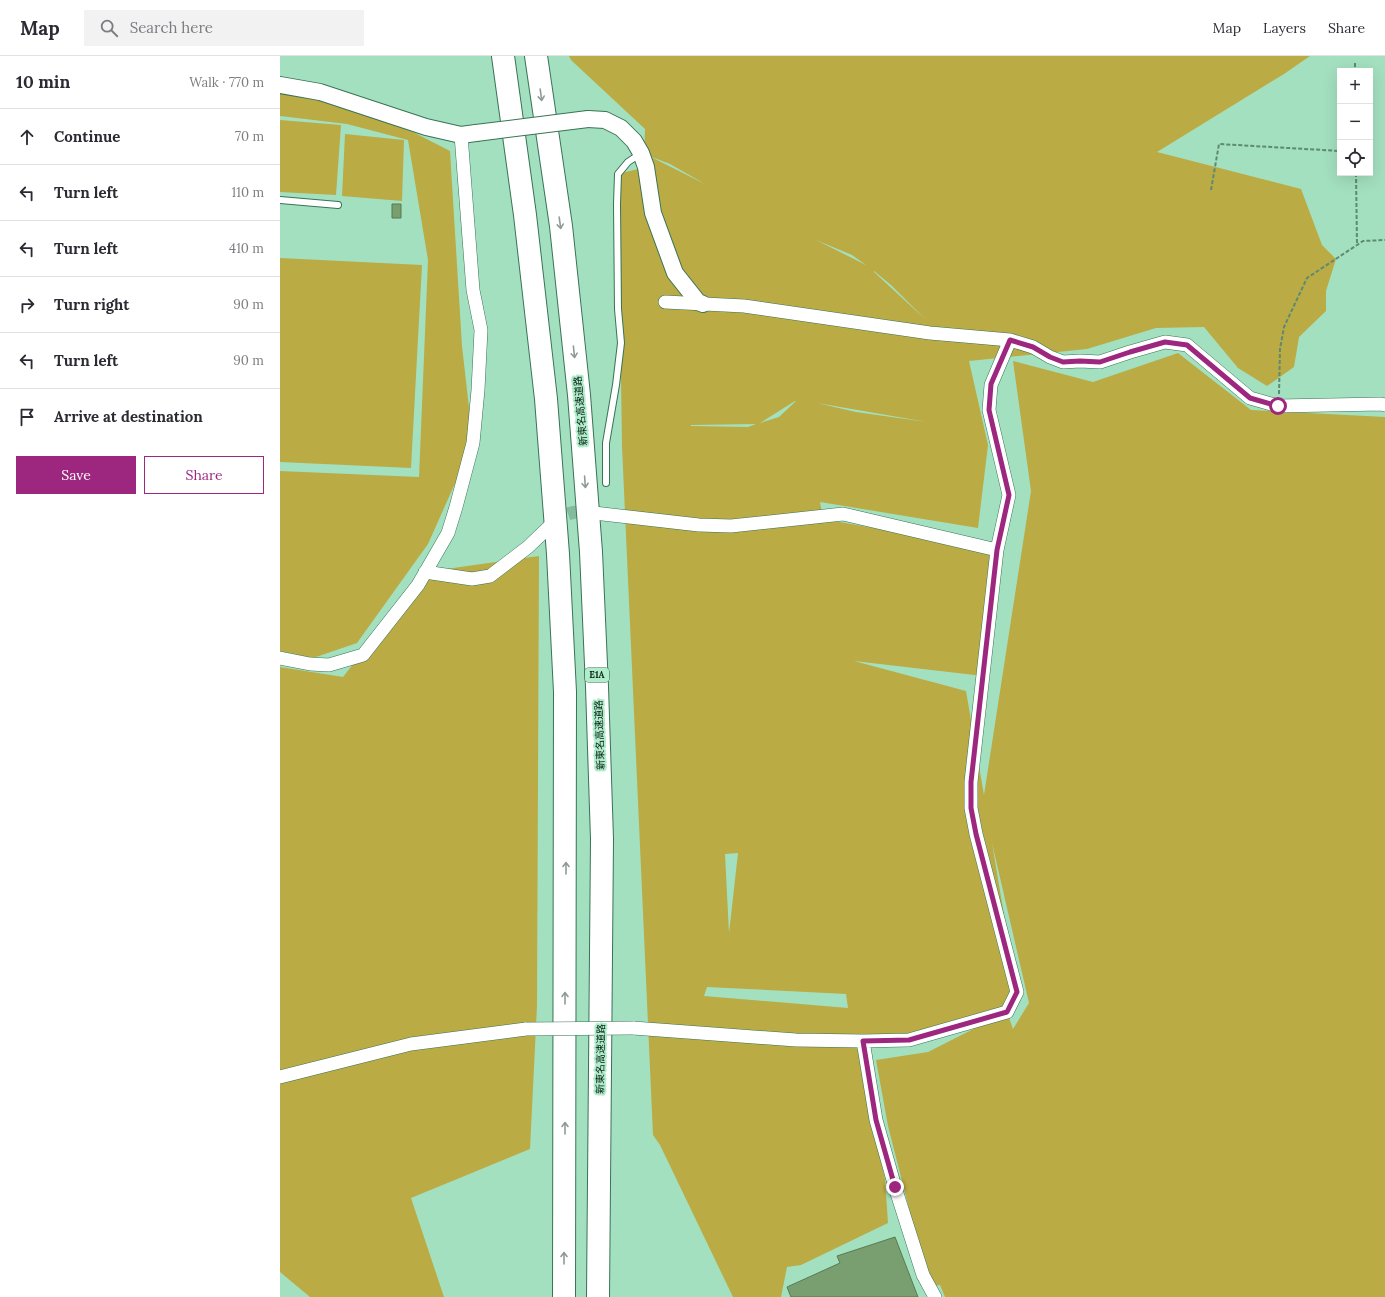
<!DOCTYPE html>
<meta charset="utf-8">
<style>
:root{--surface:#fff;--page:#f2f2f3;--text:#2b2b33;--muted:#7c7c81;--line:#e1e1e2;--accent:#9d267f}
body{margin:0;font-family:Lora,"Noto Sans JP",serif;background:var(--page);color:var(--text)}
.controls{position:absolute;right:12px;top:12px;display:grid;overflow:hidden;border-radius:0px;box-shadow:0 4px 16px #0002}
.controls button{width:36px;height:36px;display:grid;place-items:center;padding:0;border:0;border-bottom:1px solid var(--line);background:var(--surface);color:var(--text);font:20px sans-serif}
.stop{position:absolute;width:12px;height:12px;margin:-9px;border:3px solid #9d267f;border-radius:50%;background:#fff}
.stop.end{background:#9d267f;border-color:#fff;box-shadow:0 1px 4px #0008}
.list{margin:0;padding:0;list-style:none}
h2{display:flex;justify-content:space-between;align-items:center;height:52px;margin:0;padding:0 16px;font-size:17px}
h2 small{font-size:13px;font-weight:400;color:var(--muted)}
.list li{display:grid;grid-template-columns:26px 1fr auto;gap:12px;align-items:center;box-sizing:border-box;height:56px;padding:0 16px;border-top:1px solid var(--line)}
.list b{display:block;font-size:15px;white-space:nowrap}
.list em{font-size:13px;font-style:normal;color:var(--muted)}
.actions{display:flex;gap:8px;padding:12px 16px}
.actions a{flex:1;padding:9px 0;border:1px solid var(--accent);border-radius:0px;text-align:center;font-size:14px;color:var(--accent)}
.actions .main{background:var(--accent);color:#fff}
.icon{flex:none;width:22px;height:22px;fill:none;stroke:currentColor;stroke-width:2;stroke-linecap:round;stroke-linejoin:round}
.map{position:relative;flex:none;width:1105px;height:1241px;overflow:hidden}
header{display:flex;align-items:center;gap:24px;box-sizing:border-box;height:56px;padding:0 20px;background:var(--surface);border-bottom:1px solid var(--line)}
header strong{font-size:19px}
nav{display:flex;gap:22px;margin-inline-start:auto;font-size:14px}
.search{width:280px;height:36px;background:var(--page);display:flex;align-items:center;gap:10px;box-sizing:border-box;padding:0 14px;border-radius:0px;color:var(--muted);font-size:15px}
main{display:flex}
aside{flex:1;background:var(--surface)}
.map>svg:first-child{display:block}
.green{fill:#bbab44;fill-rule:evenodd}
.building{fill:#799f71;stroke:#577b4f}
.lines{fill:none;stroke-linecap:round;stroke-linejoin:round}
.minor-tunnel{stroke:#84ba9d;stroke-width:13;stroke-dasharray:13 6;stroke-linecap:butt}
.service-casing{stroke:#397356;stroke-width:8}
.minor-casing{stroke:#397356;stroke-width:14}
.tertiary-casing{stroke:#397356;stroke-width:18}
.motorway-casing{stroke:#397356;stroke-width:24}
.path{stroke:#5d8a72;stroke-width:2;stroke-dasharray:4 2;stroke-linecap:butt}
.service{stroke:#fff;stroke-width:6}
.minor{stroke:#fff;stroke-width:13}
.tertiary{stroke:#fff;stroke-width:16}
.motorway{stroke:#fff;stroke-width:22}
.minor-bridge-casing{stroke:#397356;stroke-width:14;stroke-linecap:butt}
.tertiary-bridge-casing{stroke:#397356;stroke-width:18;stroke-linecap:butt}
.minor-bridge{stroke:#fff;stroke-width:13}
.tertiary-bridge{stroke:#fff;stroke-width:16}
.oneway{stroke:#909b96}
.route{stroke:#9d267f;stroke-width:5}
.labels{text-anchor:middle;stroke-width:4;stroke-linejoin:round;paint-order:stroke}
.shield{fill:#b0edcb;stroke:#3b5e4c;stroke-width:1}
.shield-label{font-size:9px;font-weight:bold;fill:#092115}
.street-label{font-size:10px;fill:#092115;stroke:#b0edcb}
</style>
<header>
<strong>Map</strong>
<div class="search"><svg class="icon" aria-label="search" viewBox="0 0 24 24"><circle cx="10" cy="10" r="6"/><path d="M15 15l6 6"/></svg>Search here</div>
<nav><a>Map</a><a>Layers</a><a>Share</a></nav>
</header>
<main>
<aside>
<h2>10 min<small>Walk · 770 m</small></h2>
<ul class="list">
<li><svg class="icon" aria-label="ahead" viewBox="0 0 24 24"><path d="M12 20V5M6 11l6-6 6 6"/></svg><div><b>Continue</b></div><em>70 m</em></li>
<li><svg class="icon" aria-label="left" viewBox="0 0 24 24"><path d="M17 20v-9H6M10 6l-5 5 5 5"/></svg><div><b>Turn left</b></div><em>110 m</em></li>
<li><svg class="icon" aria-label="left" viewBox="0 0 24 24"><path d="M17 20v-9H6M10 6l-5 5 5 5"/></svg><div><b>Turn left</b></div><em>410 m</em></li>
<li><svg class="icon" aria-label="right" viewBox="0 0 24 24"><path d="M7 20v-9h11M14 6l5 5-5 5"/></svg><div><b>Turn right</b></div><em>90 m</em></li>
<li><svg class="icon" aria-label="left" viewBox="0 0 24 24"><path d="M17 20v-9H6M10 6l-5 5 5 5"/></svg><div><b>Turn left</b></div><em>90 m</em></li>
<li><svg class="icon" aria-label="arrive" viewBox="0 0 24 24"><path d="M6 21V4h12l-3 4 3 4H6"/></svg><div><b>Arrive at destination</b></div></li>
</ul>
<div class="actions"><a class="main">Save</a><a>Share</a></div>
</aside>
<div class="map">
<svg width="1105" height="1241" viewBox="0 0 1105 1241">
<rect width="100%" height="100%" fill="#a3e0bf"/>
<path class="green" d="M 289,0 L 1030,0 L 1004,18 L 877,96 L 1021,133 L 1042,189 L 1056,203 L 1046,235 L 1046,255 L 1019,281 L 1014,311 L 987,330 L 958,312 L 924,271 L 876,272 L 807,293 L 689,305 L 708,389 L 698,472 L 540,446 L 543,463 L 717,494 L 703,620 L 574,605 L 686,635 L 704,739 L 751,435 L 733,305 L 813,326 L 898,297 L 971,354 L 1105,361 L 1105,1241 L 665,1241 L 660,1229 L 649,1231 L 608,1070 L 596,1004 L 648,996 L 727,956 L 733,973 L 749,947 L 712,787 L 737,936 L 711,961 L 629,984 L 572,982 L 581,1002 L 593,1072 L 605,1123 L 608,1167 L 521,1209 L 507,1211 L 501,1241 L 453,1241 L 380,1089 L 373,1079 L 342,390 L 338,118 L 366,111 L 364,98 L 365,73 L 291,4 ZM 369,100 L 390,108 L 425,128 ZM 536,184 L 572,199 L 586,209 ZM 594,215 L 611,229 L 645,263 L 594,216 ZM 516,345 L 499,361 L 480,367 L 515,345 ZM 537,347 L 647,366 L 576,356 ZM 476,368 L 468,371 L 411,370 L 411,369 ZM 458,797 L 449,877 L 445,798 ZM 427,931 L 566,938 L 568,952 L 424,940 Z
M 0,34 L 40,42 L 133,76 L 170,95 L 182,290 L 193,387 L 148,488 L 77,587 L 33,602 L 0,595 L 0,415 L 139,421 L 148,204 L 128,84 L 67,68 L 0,60 Z
M 0,64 L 61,69 L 56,139 L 0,136 Z
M 65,78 L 124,84 L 122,145 L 62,140 Z
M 0,202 L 142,209 L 131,412 L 0,406 Z
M 259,500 L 257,950 L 250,1093 L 131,1142 L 164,1241 L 30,1241 L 0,1216 L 0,611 L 63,621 L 145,516 Z"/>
<path class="building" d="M 112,148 L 121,148 L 121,162 L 112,162 Z
M 615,1181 L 638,1241 L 511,1241 L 507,1231 L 560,1207 L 557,1200 Z"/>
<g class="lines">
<path class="minor-tunnel" d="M 272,468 C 288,455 294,455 314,457"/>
<defs>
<path id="service" d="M 0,144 L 58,149
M 326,427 L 326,387 L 336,329 L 341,287 L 338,253 L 337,148 L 338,118 L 348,106 L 360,98"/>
<path id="minor" d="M 385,246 L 464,250 L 650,277 L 730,284 L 753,291 L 770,301 L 783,306 L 800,305 L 820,306 L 850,296 L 885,286 L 907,289 L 970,342 L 998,350 L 1101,348 L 1105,349
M 314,457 L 419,469 L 451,470 L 563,458 L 717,494
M 145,516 L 192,523 L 210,520 L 248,491 L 271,469
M 0,602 L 30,608 L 49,609 L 83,599 L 138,529 L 168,477 L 176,451 L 193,387 L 198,334 L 201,274 L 193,234 L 181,79
M 353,972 L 516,984 L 583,985 L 596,1064 L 615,1131 L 643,1219 L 655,1241
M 583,985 L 629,984 L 727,956 L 737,936 L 696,778 L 691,752 L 691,726 L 717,494 L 729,439 L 709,354 L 711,329 L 730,284
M 0,1021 L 131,988 L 246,973"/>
<path id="tertiary" d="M 0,29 L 40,36 L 146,71 L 181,79 L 196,77
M 308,63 L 325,64 L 341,72 L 354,85 L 361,97 L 366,111 L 373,157 L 395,217 L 418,246 L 423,248"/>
<path id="motorway" d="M 223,0 L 245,159 L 266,343 L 278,498 L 285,636 L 284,1241
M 256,0 L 281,170 L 299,339 L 311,496 L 317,631 L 322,783 L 318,1241"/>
</defs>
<use href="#service" class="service-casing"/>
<use href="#minor" class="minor-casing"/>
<use href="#tertiary" class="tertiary-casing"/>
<use href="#motorway" class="motorway-casing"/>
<path class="path" d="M 1075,7 L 1075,15
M 1076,117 L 1077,189
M 931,134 L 939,88 L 1060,95
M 999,338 L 1000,293 L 1004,271 L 1027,222 L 1083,185 L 1105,184"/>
<use href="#service" class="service"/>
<use href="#minor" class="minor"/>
<use href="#tertiary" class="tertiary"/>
<use href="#motorway" class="motorway"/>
<defs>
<path id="minor-bridge" d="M 246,973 L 353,972"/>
<path id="tertiary-bridge" d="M 196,77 L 308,63"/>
</defs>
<use href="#minor-bridge" class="minor-bridge-casing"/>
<use href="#tertiary-bridge" class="tertiary-bridge-casing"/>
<use href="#minor-bridge" class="minor-bridge"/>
<use href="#tertiary-bridge" class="tertiary-bridge"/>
</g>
<defs><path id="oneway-shaft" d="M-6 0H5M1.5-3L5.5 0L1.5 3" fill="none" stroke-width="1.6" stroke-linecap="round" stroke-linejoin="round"/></defs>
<g class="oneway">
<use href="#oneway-shaft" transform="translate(261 39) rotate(82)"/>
<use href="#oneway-shaft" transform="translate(280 167) rotate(82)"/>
<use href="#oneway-shaft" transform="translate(294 296) rotate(84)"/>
<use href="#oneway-shaft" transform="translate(305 426) rotate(86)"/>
<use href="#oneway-shaft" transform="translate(286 812) rotate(-90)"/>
<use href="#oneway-shaft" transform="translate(285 942) rotate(-90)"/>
<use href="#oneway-shaft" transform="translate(285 1072) rotate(-90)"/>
<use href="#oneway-shaft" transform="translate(284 1202) rotate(-90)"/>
</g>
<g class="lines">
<path class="route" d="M 615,1131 L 596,1064 L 583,985 L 629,984 L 727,956 L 737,936 L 696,778 L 691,752 L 691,726 L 717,494 L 729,439 L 709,354 L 711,328 L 730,284 L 753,291 L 770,301 L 783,306 L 800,305 L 820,306 L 850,296 L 885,286 L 907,289 L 970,342 L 998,350"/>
</g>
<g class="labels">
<rect class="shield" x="305" y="612" width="24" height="14" rx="3"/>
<g class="shield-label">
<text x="317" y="622">E1A</text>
</g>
<g class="street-label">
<text transform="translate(300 355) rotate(-95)" y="4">新東名高速道路</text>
<text transform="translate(319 679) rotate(-92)" y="4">新東名高速道路</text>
<text transform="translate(320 1003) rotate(-89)" y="4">新東名高速道路</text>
</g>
</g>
</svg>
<div class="controls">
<button>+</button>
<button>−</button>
<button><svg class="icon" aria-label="locate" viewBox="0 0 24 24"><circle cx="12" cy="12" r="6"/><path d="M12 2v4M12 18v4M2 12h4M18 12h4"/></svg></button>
</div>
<div class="stop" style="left:998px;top:350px"></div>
<div class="stop end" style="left:615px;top:1131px"></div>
</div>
</main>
